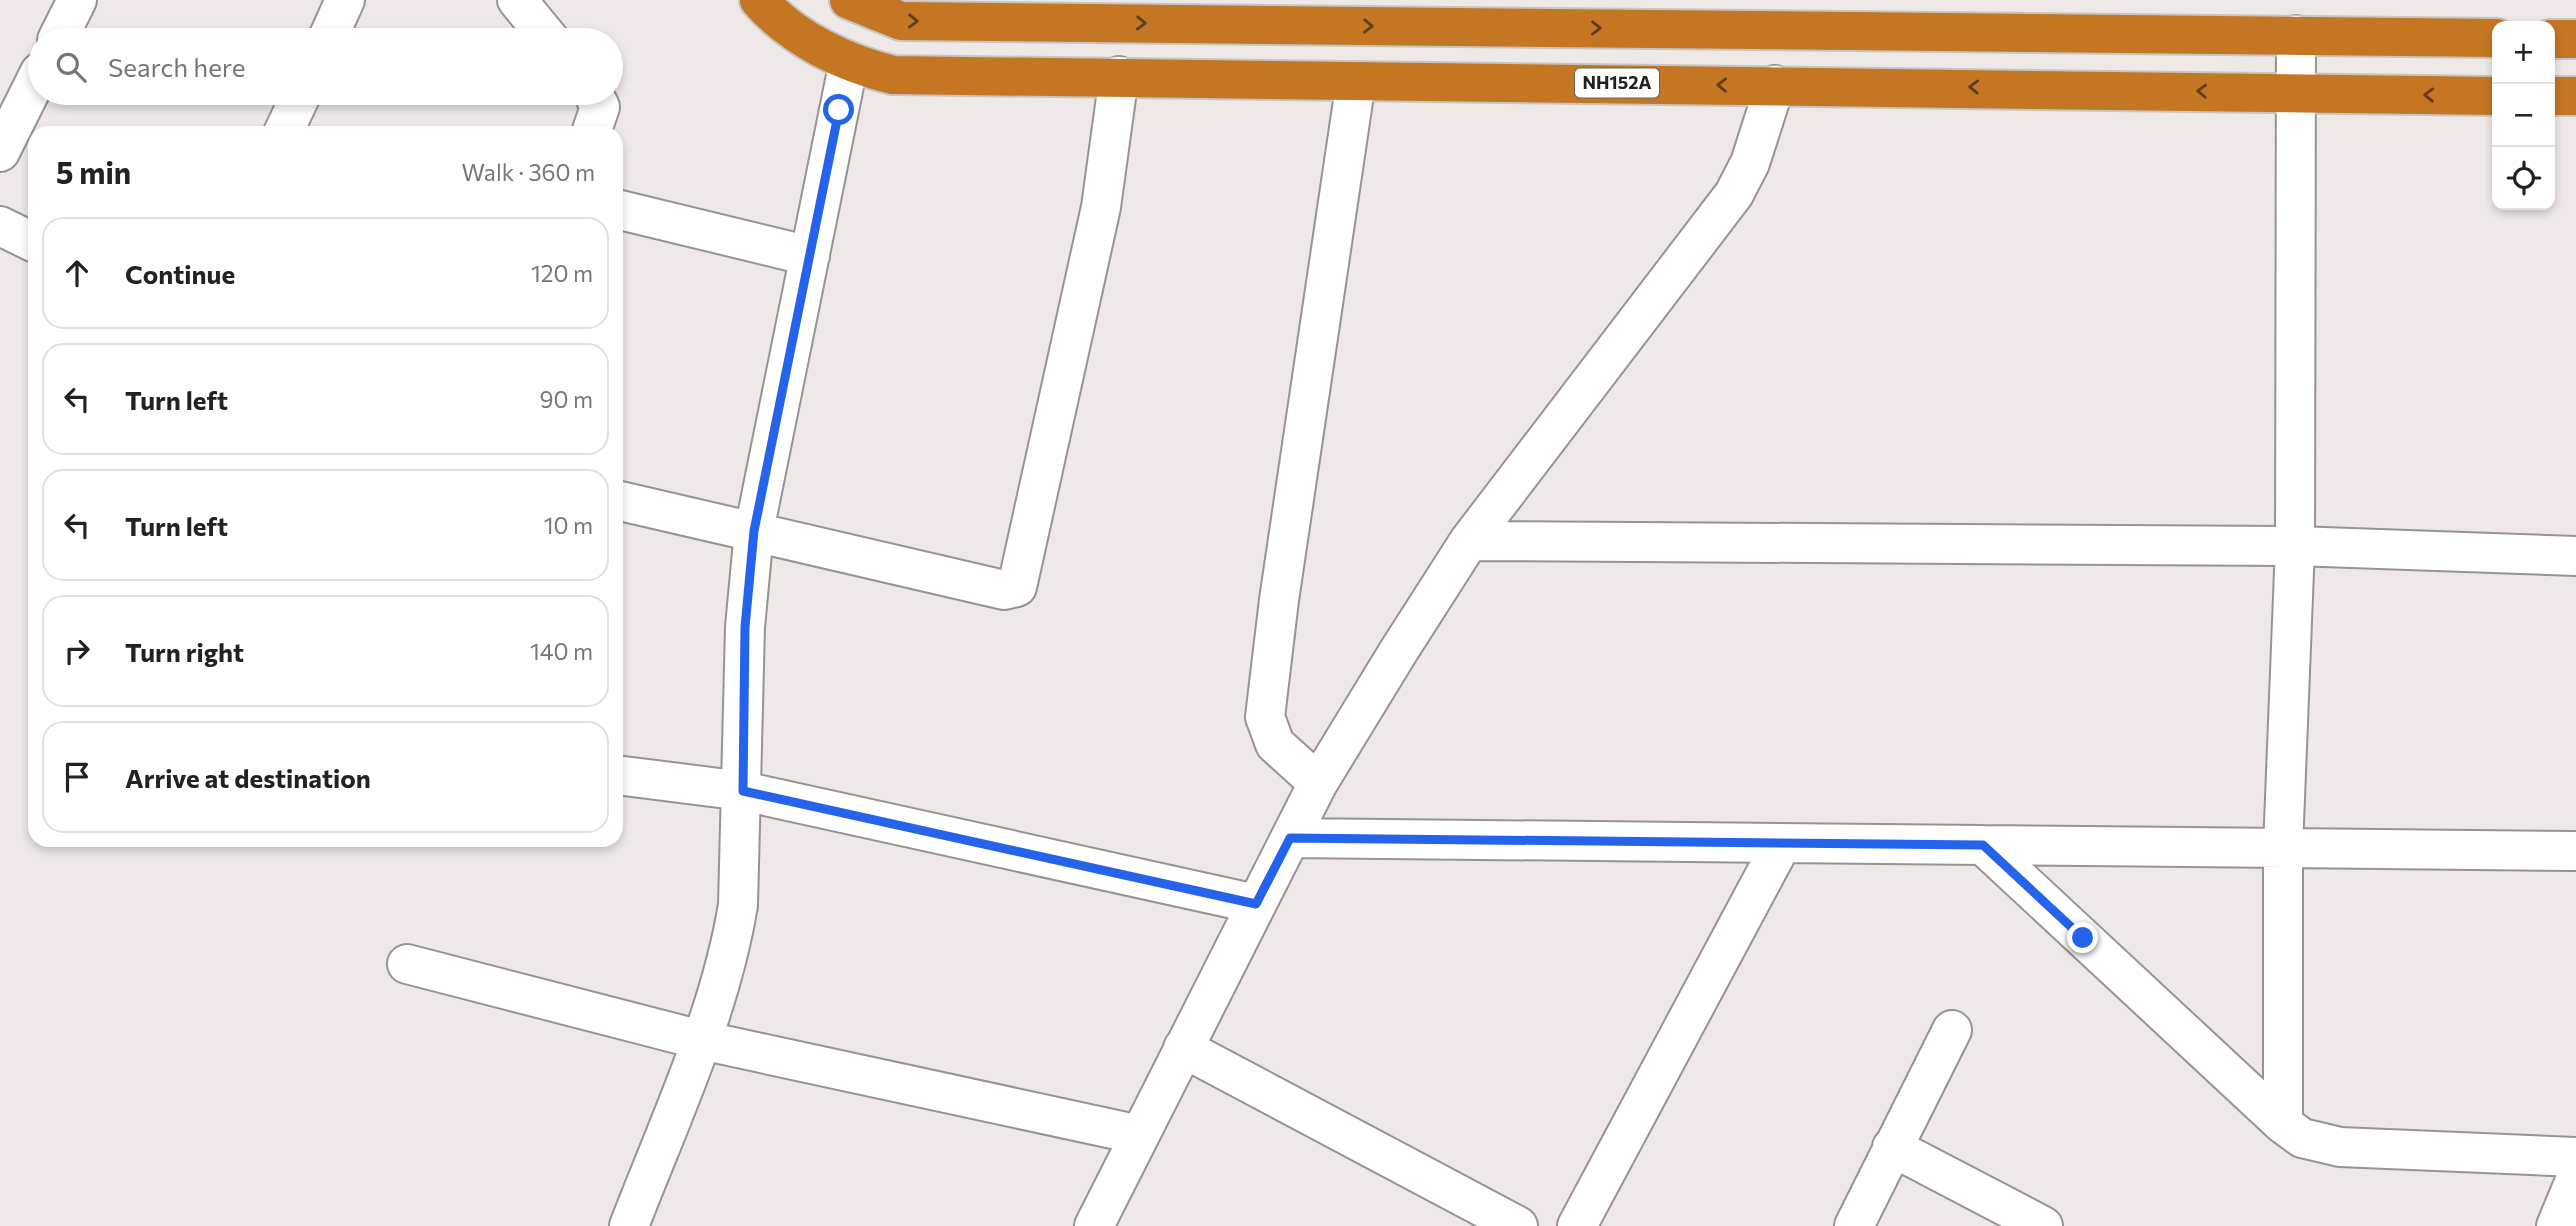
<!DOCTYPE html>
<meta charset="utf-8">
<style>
:root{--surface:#fff;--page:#f6f6f6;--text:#222;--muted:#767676;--line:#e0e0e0}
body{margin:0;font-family:Commissioner,sans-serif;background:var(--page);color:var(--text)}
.controls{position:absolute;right:21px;top:21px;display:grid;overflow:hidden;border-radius:14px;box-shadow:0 4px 10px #0003}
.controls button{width:63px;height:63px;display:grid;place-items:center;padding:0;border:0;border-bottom:2px solid var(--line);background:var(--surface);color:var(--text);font:35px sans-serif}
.stop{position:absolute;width:21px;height:21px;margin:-16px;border:5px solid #2563eb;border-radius:50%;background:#fff}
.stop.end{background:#2563eb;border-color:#fff;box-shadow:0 2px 7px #0008}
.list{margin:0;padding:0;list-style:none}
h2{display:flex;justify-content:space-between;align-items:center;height:91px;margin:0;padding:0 28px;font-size:30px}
h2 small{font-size:23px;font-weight:400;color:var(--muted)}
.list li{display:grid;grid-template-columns:46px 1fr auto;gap:21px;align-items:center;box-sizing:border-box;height:112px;margin:0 14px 14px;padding:0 14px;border:2px solid var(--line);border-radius:21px}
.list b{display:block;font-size:26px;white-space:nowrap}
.list em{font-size:23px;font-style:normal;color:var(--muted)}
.icon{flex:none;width:38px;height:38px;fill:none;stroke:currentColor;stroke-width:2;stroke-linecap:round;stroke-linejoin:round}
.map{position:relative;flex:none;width:2576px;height:1226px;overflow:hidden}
.search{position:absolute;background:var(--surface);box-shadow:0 4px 10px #0003;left:28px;top:28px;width:595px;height:77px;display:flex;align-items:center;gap:18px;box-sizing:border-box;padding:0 24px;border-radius:38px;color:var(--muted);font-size:26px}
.panel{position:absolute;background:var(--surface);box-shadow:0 4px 10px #0003;left:28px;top:126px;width:595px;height:721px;border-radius:21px}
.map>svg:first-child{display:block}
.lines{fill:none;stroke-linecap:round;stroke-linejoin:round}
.minor-casing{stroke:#979390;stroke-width:42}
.highway-casing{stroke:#c6c5c5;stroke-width:42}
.minor{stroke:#fff;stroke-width:38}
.highway{stroke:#c57622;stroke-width:38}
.oneway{stroke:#5c3f21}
.route{stroke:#2563eb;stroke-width:9}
.labels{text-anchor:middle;stroke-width:5;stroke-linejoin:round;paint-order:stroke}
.shield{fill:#fff;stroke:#656463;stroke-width:2}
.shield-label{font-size:18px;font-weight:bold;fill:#232120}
</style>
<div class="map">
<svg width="2576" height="1226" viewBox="0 0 2576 1226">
<rect width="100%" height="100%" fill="#eee9e6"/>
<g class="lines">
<defs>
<path id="minor" d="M 517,0 L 550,40
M 57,40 L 77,0
M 327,40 L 345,0
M 283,133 L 302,93
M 591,133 L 600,107 L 593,93
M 0,152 L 40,72
M 616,209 L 810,256
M 0,226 L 35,243
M 616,500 L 1004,590 L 1017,587 L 1101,207 L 1119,76
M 1469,541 L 2295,546 L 2576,556
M 616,775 L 743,791 L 1256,904
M 1318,783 L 1275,744 L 1265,717 L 1279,600 L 1356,81
M 1290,838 L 2576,851
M 1983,845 L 2283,1124 L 2302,1138 L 2340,1147 L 2576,1157
M 407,964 L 701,1040 L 1140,1135
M 1183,1048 L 1518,1226
M 2283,1124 L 2283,848 L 2295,546 L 2296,35
M 1892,1147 L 2043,1226
M 629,1226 C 669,1122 720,1015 738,905 L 745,627 L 754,531 L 849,61
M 1094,1226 L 1318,783 L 1398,652 L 1469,541 L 1734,194 L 1750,163 L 1775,85
M 1577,1226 L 1782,843
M 1854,1226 L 1952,1030
M 2556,1226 L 2576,1178"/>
<path id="highway" d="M 759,0 C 793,39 844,63 893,75 L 2497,96
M 849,0 L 901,21 L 2497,38
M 2550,39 L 2576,39
M 2550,96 L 2576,96"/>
</defs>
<use href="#minor" class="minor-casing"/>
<use href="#highway" class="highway-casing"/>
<use href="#minor" class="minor"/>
<use href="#highway" class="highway"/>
</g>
<defs><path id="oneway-chevron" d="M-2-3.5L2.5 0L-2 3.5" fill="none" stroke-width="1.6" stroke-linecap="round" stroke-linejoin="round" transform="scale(1.75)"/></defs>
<g class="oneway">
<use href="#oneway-chevron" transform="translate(913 21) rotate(1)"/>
<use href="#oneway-chevron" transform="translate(1141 23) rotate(1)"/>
<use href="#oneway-chevron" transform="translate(1368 26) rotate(1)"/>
<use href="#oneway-chevron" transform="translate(1596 28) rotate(1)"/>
<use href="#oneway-chevron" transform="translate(1722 85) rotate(-179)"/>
<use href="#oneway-chevron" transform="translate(1974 87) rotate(-179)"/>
<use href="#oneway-chevron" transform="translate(2202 91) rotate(-178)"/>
<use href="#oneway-chevron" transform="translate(2429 95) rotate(-179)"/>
</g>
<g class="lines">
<path class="route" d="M 839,110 L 754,531 L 745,627 L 743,791 L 1256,904 L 1290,838 L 1983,845 L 2083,938"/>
</g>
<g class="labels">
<rect class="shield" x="1575" y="68.5" width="84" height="29" rx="5"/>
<g class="shield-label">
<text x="1617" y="89">NH152A</text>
</g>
</g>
</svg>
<div class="controls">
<button>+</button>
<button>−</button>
<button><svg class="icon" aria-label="locate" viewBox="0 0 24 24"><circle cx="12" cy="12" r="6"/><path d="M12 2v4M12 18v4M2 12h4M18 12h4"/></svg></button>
</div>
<div class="stop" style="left:839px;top:110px"></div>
<div class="stop end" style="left:2083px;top:938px"></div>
<div class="search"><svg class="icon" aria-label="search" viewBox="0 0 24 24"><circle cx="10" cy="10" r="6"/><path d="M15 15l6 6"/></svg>Search here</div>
<section class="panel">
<h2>5 min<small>Walk · 360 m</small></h2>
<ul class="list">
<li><svg class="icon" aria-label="ahead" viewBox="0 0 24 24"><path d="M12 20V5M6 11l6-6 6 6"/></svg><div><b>Continue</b></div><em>120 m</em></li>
<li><svg class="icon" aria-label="left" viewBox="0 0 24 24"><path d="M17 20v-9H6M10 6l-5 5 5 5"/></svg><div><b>Turn left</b></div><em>90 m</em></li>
<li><svg class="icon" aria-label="left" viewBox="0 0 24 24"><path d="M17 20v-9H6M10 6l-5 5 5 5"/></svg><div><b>Turn left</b></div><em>10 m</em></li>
<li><svg class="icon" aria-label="right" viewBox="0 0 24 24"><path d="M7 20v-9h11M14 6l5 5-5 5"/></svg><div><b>Turn right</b></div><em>140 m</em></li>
<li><svg class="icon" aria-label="arrive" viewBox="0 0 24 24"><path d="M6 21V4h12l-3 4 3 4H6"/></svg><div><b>Arrive at destination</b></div></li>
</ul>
</section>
</div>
